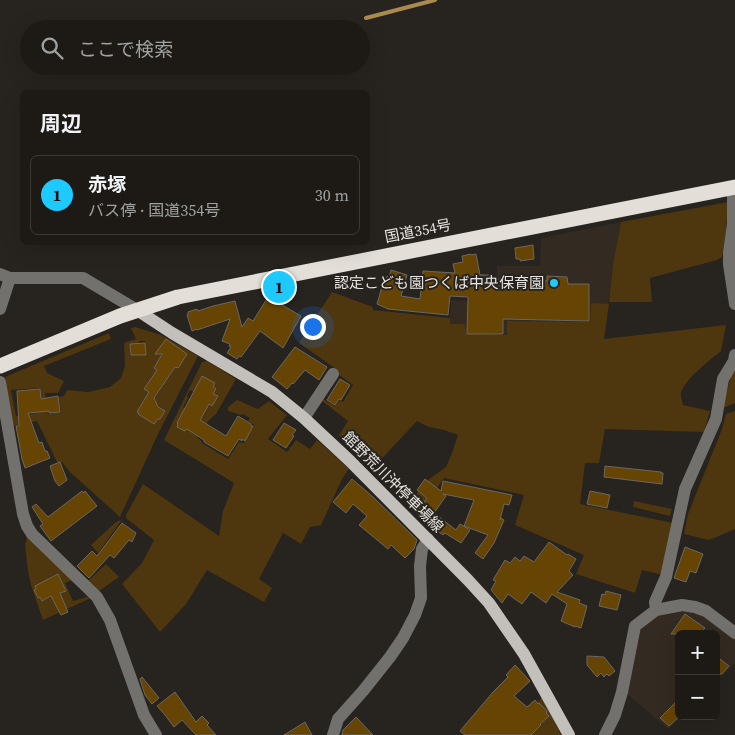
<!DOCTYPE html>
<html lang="ja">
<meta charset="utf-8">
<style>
:root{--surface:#1d1a16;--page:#25231f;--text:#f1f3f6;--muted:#a0a1a1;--line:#3b3835;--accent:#1ec9fd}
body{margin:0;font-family:"Source Serif 4","Noto Sans JP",serif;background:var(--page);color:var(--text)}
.controls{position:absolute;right:15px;bottom:15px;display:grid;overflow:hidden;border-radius:8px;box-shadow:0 5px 20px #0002}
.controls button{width:45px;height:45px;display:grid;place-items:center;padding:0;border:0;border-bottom:1px solid var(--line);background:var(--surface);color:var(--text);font:25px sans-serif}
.you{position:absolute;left:312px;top:326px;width:18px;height:18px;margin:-12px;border:4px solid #fff;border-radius:50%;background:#1a73e8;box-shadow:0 0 0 8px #1a73e833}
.badge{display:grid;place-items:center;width:32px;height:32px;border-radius:50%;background:var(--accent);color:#111;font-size:16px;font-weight:700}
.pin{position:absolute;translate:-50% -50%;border:2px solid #fff;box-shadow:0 1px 5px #0006}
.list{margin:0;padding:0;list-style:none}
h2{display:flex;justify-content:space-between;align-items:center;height:65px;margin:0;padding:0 20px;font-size:21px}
h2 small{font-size:16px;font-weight:400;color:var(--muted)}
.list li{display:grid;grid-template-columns:32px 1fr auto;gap:15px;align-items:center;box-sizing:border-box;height:80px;margin:0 10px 10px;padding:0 10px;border:1px solid var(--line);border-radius:8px}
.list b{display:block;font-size:19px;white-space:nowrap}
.list p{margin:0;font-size:16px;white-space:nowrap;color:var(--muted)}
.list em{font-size:16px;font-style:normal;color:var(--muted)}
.icon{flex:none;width:28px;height:28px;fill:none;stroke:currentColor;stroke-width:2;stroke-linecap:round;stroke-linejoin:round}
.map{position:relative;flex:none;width:735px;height:735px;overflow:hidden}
.search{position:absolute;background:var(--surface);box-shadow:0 5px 20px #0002;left:20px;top:20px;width:350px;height:55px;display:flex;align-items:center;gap:12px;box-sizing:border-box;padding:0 18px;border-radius:28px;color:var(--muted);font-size:19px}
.panel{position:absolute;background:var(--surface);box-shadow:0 5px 20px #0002;left:20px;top:90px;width:350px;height:155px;border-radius:8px}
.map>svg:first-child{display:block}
.built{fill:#332b21}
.green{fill:#4e360f;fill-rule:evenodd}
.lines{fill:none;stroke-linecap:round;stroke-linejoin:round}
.stream{stroke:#ab8a50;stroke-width:4}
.building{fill:#664403;stroke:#6b6761}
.minor{stroke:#73716e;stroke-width:12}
.major{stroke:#c3bfba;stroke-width:12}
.highway{stroke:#e3ded8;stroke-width:15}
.poi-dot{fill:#1ec9fd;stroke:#27231e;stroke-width:2}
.labels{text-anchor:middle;stroke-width:4;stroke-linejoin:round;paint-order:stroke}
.street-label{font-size:15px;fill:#e8e5e2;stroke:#27231e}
.poi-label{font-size:15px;fill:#e8e5e2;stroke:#27231e;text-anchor:end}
</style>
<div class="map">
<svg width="735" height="735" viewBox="0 0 735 735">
<rect width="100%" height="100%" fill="#27231e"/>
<path class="built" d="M 621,222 L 613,264 L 604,339 L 448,353 L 451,300 L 496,302 L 497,266 L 540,266 L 541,238 Z
M 672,611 L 695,612 L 706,617 L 735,638 L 735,663 L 716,682 L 716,634 L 679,634 L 679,716 L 681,716 L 668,729 L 627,694 L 638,633 L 644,625 L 653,617 Z"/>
<path class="green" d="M 728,202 L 726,232 L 722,257 L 717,260 L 650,278 L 652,302 L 609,302 L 613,264 L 621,222 Z
M 332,292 L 373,307 L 373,310 L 450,318 L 450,324 L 465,324 L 466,334 L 507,335 L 507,321 L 590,322 L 591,303 L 609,304 L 604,339 L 726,325 L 721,351 C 711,359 684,380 681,393 C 680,396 683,402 683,405 L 710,411 L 704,432 L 605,429 L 599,463 L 585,463 L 580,504 L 673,523 L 663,575 L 642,570 L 635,593 L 576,574 L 584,555 L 515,525 L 524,495 L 444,478 L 418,515 L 408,504 L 428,480 L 446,467 L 452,453 L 458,435 L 444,430 L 429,427 L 417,421 L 372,469 L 339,435 L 348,421 L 322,401 L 323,399 L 335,406 L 340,400 L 343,402 L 353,385 L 335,372 L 336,369 L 299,343 Z
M 135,327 L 161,335 L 198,356 L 158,434 L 120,517 L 70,472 L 62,462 L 57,462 L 37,421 L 12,426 L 5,377 L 109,333 L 111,339 L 44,366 L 47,373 L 64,381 L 58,393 L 45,393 L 48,414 L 61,412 L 59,397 L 64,396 L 67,390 L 88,392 L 110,387 L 121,378 L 125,366 L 124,343 L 136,339 L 131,328 ZM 139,341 L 145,341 L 146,354 L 130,355 L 130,348 L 139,344 ZM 162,347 L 182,361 L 178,368 L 175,367 L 169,377 L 156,371 L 157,370 L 154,368 L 161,356 L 158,354 ZM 152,377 L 163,385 L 156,397 L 144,389 ZM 40,388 L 43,407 L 35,408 L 35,413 L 16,416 L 11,390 Z
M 207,361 L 236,379 L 216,414 L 209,420 L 197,438 L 201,440 L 202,443 L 228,459 L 239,442 L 244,443 L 254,425 L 248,421 L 250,418 L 243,414 L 241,415 L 228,411 L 228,407 L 237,400 L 258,409 L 269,401 L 287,415 L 268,439 L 287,452 L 296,440 L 310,449 L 317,440 L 349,469 L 343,477 L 321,525 L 310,527 L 301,544 L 283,533 L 259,579 L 272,588 L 264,602 L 207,570 L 186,604 L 160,632 L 122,584 L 142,563 L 154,540 L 126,518 L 126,515 L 143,484 L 219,536 L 223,511 L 234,483 L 164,440 L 202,362 ZM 200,380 L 216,389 L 213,394 L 217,396 L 212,406 L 209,404 L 201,417 L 183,407 L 188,398 L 187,396 L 190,390 L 193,392 Z
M 735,371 L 735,403 L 726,407 L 723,406 L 731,376 Z
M 735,411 L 735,529 L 709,540 L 684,534 L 688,514 L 722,429 L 726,414 Z
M 634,501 L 672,509 L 670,516 L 633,507 Z
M 120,520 L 121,521 L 98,553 L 91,545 L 116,522 Z
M 28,533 L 73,580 L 65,583 L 73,601 L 91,596 L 91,598 L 43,620 L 31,585 L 28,571 L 25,545 ZM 58,575 L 66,591 L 42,601 L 40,597 L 37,598 L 34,590 L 36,589 L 35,586 Z
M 106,564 L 119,577 L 99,591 L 88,581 Z
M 543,697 L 561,735 L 531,735 L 541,726 L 540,724 L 548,716 L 546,713 L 547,711 L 539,703 L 517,723 L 505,731 Z"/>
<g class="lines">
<path class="stream" d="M 366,18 L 435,0"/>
</g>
<path class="building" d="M 533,245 L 534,259 L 520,261 L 520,259 L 516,259 L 515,248 Z
M 471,254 L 471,255 L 476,254 L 480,275 L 492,275 L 492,279 L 547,281 L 547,276 L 567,277 L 568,284 L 589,284 L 589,321 L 503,319 L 503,334 L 467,334 L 468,297 L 450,296 L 448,315 L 388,309 L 377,304 L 384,280 L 386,280 L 387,276 L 389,277 L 391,270 L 407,275 L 401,296 L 420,299 L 423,271 L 455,273 L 453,264 L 463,262 L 462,256 Z
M 274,296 L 283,302 L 282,305 L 301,316 L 283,348 L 260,331 L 241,357 L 239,356 L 237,359 L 227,353 L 231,347 L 229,346 L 230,344 L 222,341 L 230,319 L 197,330 L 197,329 L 192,331 L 187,315 L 188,315 L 188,312 L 197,309 L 198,311 L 213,306 L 235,301 L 242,327 L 248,318 L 253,321 L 268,297 L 272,300 Z
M 166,339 L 187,354 L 178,368 L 175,367 L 154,398 L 158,407 L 165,411 L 160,419 L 158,419 L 154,424 L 138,414 L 139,413 L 137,412 L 149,392 L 144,389 L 157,370 L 154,368 L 162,354 L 155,354 Z
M 145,343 L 146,355 L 131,355 L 130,344 Z
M 295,347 L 327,367 L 319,380 L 305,370 L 293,384 L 292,383 L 287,389 L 272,377 Z
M 202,376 L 215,383 L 213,387 L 216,389 L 213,394 L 218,396 L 212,406 L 209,404 L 200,420 L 226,436 L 238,416 L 251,424 L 251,426 L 253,426 L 245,441 L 242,439 L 242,441 L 239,439 L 228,456 L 204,442 L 204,440 L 187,429 L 185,431 L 177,427 L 178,424 L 177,423 Z
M 340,379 L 350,385 L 341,400 L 339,399 L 335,405 L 327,400 Z
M 40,389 L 41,399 L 58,396 L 60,412 L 49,413 L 49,411 L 28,413 L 39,443 L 42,442 L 45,451 L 47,451 L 50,458 L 25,468 L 22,459 L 16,426 L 19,426 L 17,391 Z
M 284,423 L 296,430 L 292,435 L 294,436 L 286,448 L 273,440 Z
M 60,462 L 67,480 L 59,486 L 55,481 L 50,466 Z
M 605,466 L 661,472 L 661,473 L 663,473 L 662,484 L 604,477 Z
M 352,479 L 372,496 L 417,540 L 414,549 L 405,558 L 391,545 L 388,549 L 359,525 L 367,516 L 353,504 L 346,513 L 333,502 Z
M 425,479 L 441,491 L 443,481 L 512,495 L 509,505 L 504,504 L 500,520 L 501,518 L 504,520 L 494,543 L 483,559 L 475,553 L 488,535 L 464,526 L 474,500 L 443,494 L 446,496 L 434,513 L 456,530 L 460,524 L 470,530 L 461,543 L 445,533 L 443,535 L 434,528 L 437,526 L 417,512 L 427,498 L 417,490 Z
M 82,491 L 84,493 L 85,491 L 97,506 L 51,541 L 40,526 L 43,524 L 32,507 L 36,504 L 48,517 Z
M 590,491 L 610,495 L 607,508 L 587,504 Z
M 122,523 L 136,533 L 132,542 L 129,540 L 114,558 L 110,555 L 89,578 L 77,566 L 92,551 L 97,556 Z
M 549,542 L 567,555 L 568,554 L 576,559 L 569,571 L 573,575 L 557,592 L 580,600 L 579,603 L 587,606 L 581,628 L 575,626 L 575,627 L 561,621 L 567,604 L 552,594 L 546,603 L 531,592 L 522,604 L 508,594 L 502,603 L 491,590 L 496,581 L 493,580 L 505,560 L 510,563 L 515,557 L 520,561 L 524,556 L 534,562 Z
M 685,547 L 703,554 L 696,573 L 690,571 L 686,582 L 674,578 Z
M 58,574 L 66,591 L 60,593 L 68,612 L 61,615 L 51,596 L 42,601 L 40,597 L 38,598 L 34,590 L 36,589 L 35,586 Z
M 606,591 L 621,595 L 617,610 L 599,606 L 602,594 L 605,595 Z
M 685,614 L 705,628 L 700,634 L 671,634 Z
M 587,656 L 604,657 L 615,671 L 609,676 L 607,674 L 604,677 L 601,673 L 597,677 L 587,665 Z
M 716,656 L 729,666 L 722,674 L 716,673 Z
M 515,665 L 530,681 L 514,696 L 527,707 L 535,700 L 538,704 L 539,703 L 546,710 L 547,712 L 546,713 L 549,716 L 540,724 L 541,725 L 531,735 L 465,735 L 460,731 L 494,691 L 508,677 L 506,675 Z
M 142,677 L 159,698 L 152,704 L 145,695 L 140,679 Z
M 175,692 L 196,722 L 202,716 L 209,723 L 207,725 L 216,735 L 196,735 L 182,720 L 174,727 L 165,715 L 157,706 Z
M 679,699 L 679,717 L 669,726 L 660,718 Z
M 356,717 L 373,735 L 342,735 L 343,730 Z
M 305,722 L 312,735 L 284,735 Z"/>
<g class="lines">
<path class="minor" d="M 733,187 L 733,224 L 729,252 L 729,264 L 735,304
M 0,274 L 10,278 L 0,309
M 10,278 L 83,278 L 137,310
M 0,382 L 23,514 L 27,526 L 32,534 L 97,597 L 110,620 L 144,715 L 156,735
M 304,418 L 333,374
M 656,610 L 655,602 L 666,577 L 685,489 L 716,419 L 723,379 L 734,361 L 735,355
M 333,735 L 338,719 L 363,691 L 390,657 L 403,638 L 415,615 L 421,598 L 420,566 L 422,549 L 428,539
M 605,735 L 615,715 L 622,692 L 635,626 L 656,610 L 682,605 L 695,607 L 706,611 L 735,633"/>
<path class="major" d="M 137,310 L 172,333 L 272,392 L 304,418 L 350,461 L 468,580 L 489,603 L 524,654 L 569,735"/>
<path class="highway" d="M 0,366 L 120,316 L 178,297 L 735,187"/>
</g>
<circle class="poi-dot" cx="554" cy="283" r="5"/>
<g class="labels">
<g class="street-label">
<text transform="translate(418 231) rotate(-11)" y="5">国道354号</text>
<text transform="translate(393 482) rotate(45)" y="5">館野荒川沖停車場線</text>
</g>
<g class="poi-label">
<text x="544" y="288">認定こども園つくば中央保育園</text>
</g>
</g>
</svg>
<div class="controls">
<button>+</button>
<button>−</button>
</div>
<div class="you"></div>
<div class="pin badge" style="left:279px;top:287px">1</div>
<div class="search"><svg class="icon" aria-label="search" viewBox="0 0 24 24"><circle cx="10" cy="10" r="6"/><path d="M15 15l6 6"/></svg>ここで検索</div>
<section class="panel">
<h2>周辺<small></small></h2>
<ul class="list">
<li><span class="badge">1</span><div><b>赤塚</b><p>バス停 · 国道354号</p></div><em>30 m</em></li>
</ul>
</section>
</div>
